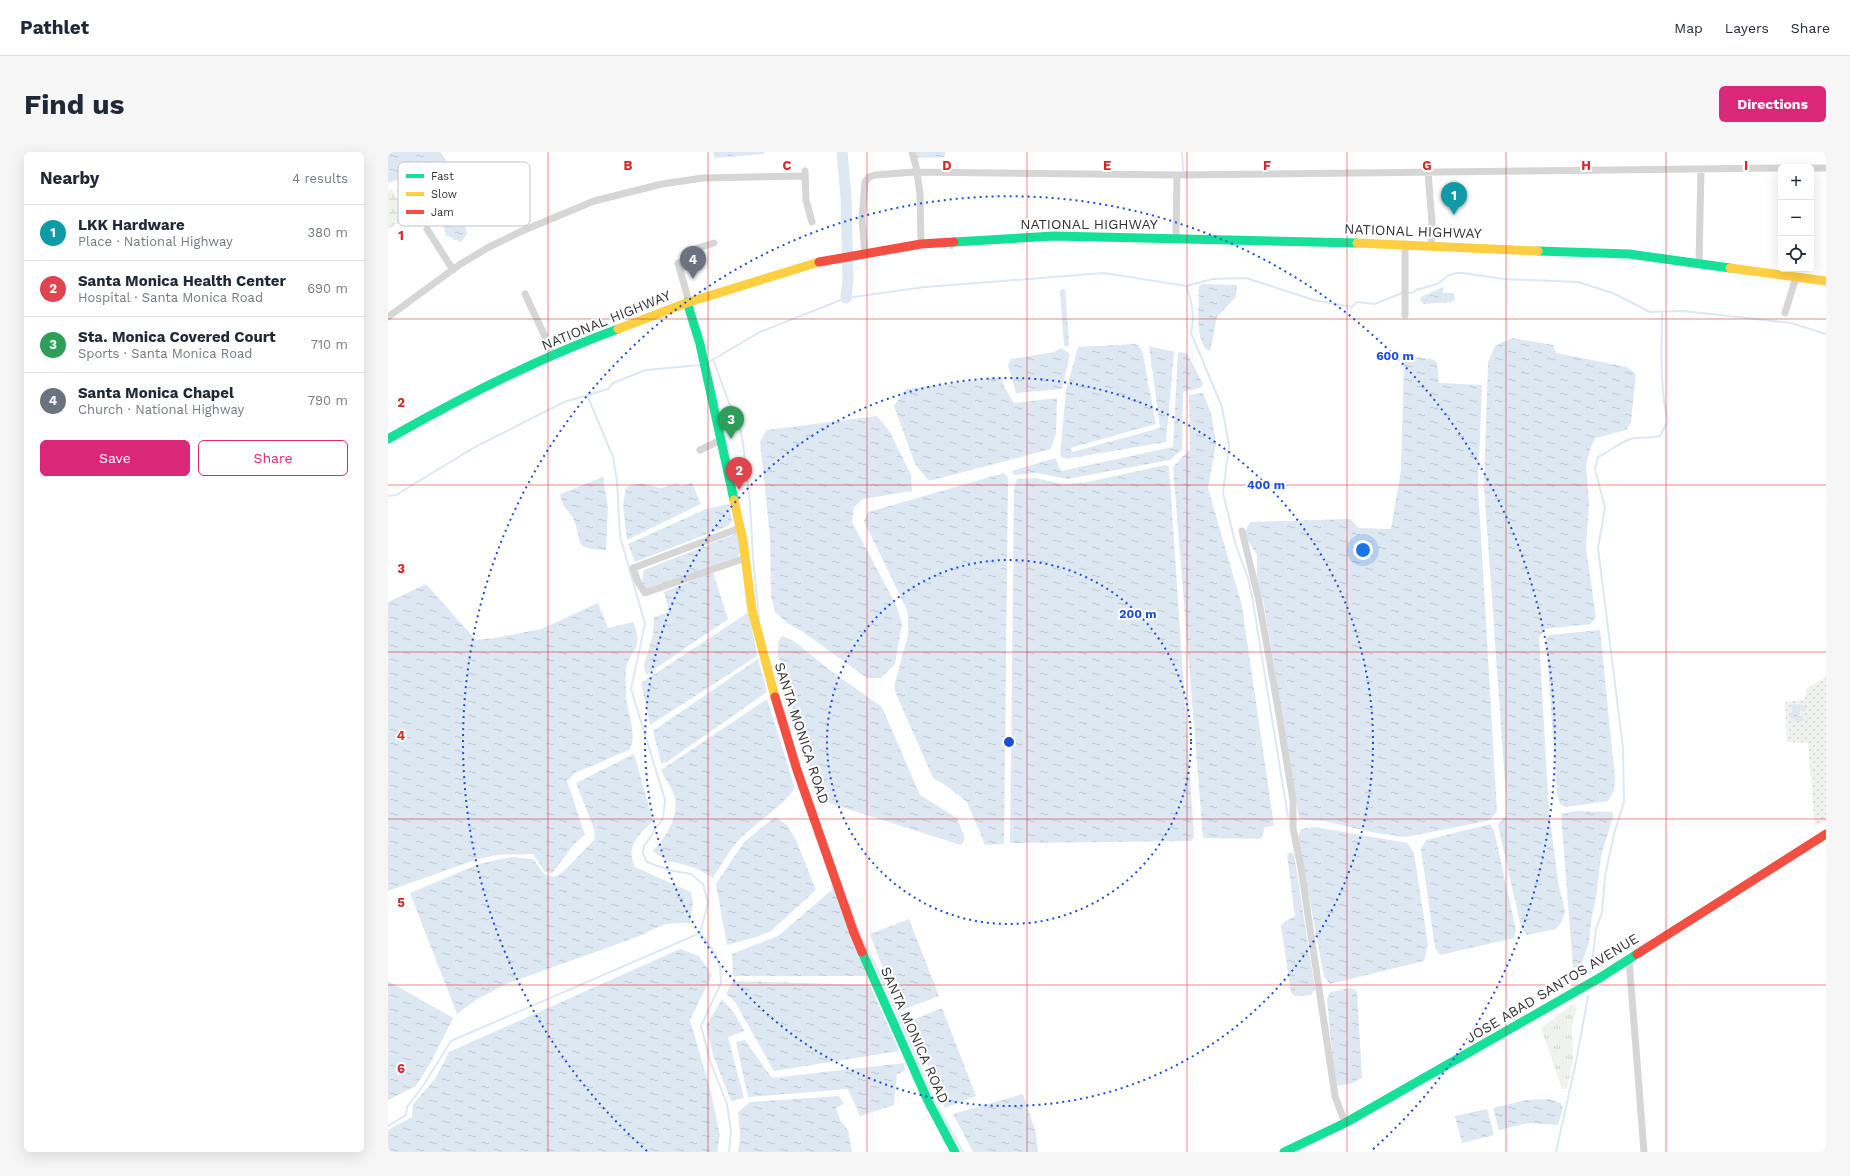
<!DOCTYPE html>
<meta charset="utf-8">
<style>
:root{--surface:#fff;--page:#f6f6f7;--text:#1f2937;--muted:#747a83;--line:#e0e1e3;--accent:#db2777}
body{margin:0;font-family:"Work Sans",sans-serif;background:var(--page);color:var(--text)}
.controls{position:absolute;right:12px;top:12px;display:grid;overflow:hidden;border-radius:6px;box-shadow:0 4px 16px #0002}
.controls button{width:36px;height:36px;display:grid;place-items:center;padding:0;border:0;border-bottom:1px solid var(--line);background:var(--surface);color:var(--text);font:20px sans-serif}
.you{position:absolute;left:975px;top:398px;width:14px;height:14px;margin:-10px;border:3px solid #fff;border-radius:50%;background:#1a73e8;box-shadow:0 0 0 6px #1a73e833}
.badge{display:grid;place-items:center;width:26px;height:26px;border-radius:50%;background:var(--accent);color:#fff;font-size:13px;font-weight:700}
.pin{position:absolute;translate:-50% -33px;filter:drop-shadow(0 1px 2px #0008)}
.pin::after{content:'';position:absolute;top:21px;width:14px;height:12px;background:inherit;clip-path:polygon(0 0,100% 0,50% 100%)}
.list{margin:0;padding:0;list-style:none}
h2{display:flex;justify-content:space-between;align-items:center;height:52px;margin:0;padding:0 16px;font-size:17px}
h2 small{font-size:13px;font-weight:400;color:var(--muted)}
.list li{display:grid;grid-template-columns:26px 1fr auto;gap:12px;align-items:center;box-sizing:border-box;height:56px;padding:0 16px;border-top:1px solid var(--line)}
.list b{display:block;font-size:15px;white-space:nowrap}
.list p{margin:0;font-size:13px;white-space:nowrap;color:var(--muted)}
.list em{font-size:13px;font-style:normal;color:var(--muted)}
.actions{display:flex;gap:8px;padding:12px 16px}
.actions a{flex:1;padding:9px 0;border:1px solid var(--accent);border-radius:6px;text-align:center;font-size:14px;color:var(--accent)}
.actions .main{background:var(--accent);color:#fff}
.icon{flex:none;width:22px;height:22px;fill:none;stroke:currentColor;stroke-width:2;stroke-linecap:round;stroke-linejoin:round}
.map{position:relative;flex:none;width:1438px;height:1000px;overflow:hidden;border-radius:6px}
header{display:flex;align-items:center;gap:24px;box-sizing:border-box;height:56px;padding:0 20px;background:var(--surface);border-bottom:1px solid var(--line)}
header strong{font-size:19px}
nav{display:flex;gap:22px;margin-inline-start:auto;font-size:14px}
.intro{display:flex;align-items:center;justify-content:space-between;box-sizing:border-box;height:96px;padding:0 24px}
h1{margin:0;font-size:28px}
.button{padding:10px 18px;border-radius:6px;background:var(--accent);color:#fff;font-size:14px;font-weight:700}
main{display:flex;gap:24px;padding:0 24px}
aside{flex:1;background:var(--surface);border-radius:6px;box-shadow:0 4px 16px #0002}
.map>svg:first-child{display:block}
.grass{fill:url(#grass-tufts)}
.wetland{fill:url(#wetland-marsh)}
.park{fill:url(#park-dots)}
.water{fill:url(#water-ripples)}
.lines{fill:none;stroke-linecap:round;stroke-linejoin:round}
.stream{stroke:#dde8f2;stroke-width:2}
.river{stroke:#dde8f2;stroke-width:11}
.street{stroke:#d6d6d6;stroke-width:7}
.fast{stroke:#16e098;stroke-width:9}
.slow{stroke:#ffcf43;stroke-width:9}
.jam{stroke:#f24e42;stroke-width:9}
.grid{fill:none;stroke:#d62828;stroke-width:1;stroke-opacity:0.55}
.ring{fill:none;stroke:#1d4ed8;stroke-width:2;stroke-dasharray:2 4}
.labels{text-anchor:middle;stroke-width:4;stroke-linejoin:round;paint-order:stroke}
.street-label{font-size:14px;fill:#323232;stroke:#fff}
.key{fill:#fff;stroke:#c2c2c2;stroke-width:1}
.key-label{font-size:11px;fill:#323232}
.grid-label{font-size:13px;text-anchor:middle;font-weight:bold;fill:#d62828;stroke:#fff;stroke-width:4;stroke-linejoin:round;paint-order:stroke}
.centre{fill:#1d4ed8;stroke:#fff;stroke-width:2}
.ring-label{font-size:12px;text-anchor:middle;font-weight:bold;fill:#1d4ed8;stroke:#fff;stroke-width:4;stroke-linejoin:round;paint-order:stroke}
</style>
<header>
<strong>Pathlet</strong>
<nav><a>Map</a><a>Layers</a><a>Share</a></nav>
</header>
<div class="intro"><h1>Find us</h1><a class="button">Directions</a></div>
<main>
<aside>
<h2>Nearby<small>4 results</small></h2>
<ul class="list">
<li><span class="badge" style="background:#0f9aa8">1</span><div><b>LKK Hardware</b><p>Place · National Highway</p></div><em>380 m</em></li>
<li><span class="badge" style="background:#e0444e">2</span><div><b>Santa Monica Health Center</b><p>Hospital · Santa Monica Road</p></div><em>690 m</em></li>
<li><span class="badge" style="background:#2e9e5b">3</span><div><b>Sta. Monica Covered Court</b><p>Sports · Santa Monica Road</p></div><em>710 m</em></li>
<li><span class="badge" style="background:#6b7280">4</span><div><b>Santa Monica Chapel</b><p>Church · National Highway</p></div><em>790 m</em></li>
</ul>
<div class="actions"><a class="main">Save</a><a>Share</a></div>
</aside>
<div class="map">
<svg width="1438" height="1000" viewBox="0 0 1438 1000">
<defs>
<pattern id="grass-tufts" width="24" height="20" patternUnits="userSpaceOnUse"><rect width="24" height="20" fill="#f0f3ed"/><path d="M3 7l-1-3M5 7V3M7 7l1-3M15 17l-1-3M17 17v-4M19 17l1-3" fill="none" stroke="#ced1cc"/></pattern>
<pattern id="wetland-marsh" width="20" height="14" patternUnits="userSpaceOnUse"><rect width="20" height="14" fill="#f0f3ed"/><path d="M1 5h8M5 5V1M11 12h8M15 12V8" fill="none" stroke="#ced1cc"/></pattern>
<pattern id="park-dots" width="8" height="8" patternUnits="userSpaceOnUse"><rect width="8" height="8" fill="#f0f3ed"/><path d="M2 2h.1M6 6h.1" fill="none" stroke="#ced1cc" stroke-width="1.8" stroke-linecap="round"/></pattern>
<pattern id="water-ripples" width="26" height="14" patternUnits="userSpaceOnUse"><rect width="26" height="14" fill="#dde8f2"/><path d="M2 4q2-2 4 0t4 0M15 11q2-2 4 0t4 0" fill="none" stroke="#bec7d0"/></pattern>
</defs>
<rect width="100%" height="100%" fill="#fff"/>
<path class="grass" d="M 1185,852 L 1189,854 L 1184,874 L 1185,907 L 1179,937 L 1174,937 L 1153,876 Z"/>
<path class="wetland" d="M 4,37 L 21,65 L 0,77 L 0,39 Z"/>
<path class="park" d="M 1438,525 L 1438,669 L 1427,674 L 1420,591 L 1399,590 L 1397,550 L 1416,548 L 1419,536 Z"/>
<path class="water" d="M 0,0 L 52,0 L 59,9 L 0,31 Z
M 325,0 L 376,0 L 376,2 L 327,6 Z
M 525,0 L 557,0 L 557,5 L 529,6 Z
M 63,60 L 69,61 L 69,70 L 77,73 L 79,82 L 73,90 L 69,88 L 65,88 L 66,87 L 58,83 L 56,76 L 48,67 L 56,67 L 58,63 Z
M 814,132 L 849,133 L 848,145 L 829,165 L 822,199 C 806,194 811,149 811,134 Z
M 1055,135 L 1055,141 L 1066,141 L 1067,147 L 1063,150 L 1036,152 L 1032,148 L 1033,145 Z
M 674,137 L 677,137 L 681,192 L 679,195 L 676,193 L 672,139 Z
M 1124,186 L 1165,193 L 1168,201 L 1239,215 L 1248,222 L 1243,271 L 1238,278 L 1208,286 L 1203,294 L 1198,313 L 1201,352 L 1198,396 L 1208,465 L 1203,472 L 1158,477 L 1151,485 L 1161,661 L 1171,735 L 1177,759 L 1174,769 L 1168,777 L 1139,783 L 1133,775 L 1110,673 L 1118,663 L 1118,645 L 1096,334 L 1100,210 L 1107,194 Z
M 748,192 L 754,198 L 768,272 L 682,296 L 684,300 L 772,276 L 761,194 L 786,200 L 778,290 L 678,307 L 672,304 L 678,238 L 690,195 Z
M 673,196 L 682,202 L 674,237 L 628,241 L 620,213 L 623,207 L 666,200 Z
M 790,200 L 799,201 L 815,232 L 812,236 L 795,240 L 794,298 L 782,308 L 679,327 L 649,321 L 626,323 L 624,319 L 667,306 L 673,319 L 785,295 Z
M 1020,204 L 1044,207 L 1049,210 L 1051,231 L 1094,233 L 1090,334 L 1109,659 L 1104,666 L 1099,669 L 1018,685 L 988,681 L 936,669 L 911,667 L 875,447 L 869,434 L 869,403 L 856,382 L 862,370 L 962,367 L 971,376 L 1003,377 L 1013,318 L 1016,208 Z
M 614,225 L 616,235 L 626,251 L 669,246 L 668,281 L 663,297 L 541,329 L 527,312 L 506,254 L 518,237 Z
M 815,241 L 823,261 L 828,292 L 820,336 L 854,454 L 886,674 L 877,675 L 873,687 L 815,686 L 785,315 L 802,297 L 801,243 Z
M 489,264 L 502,280 L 523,323 L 524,339 L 475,347 L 466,355 L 464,370 L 508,453 L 514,472 L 507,512 L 493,526 L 479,526 L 415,480 L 399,471 L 387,460 L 383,444 L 382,384 L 372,290 L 379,278 Z
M 778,313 L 781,315 L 806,685 L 803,689 L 622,691 L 626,336 L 629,327 L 647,326 L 675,332 L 700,330 Z
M 616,321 L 620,326 L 616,692 L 597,693 L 579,650 L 557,633 L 545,626 L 508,542 L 506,534 L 520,483 L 520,460 L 476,369 L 480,360 Z
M 215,325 L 220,355 L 218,398 C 182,397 196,390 185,366 C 179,355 175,358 172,342 Z
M 254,331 L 273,336 L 290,331 L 292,334 L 304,331 L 313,352 L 239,388 L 235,354 L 238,335 Z
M 341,352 L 344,369 L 340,374 L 247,410 L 240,392 L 318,357 Z
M 350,381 L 353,401 L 349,405 L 258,439 L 254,429 L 256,418 Z
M 325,420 L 340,467 L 258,523 L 256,513 L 265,482 L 266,465 L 281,460 L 276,440 Z
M 38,432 L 88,488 L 107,486 L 153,477 L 210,451 L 220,476 L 245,470 C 257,499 242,494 238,519 C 237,526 238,533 238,540 C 237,558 251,581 241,598 L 187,621 L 179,629 L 197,683 C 183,692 176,708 164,721 L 157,720 L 145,702 L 108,703 L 90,707 L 0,739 L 0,450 Z
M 361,460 L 369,504 L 262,573 L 253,531 Z
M 1212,478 L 1227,626 L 1226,639 L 1220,649 L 1178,655 L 1172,652 L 1169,643 L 1158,487 L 1162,483 Z
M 394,484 L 406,489 L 443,519 L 494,555 L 532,643 L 569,666 L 577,686 L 573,693 L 431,648 L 390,505 L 390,490 Z
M 370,507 L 379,540 L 279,610 L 273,611 L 265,579 Z
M 379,547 L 407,636 C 394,655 373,667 356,683 C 343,695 334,711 325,726 C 319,722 313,719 307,716 C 293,711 276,710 265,699 C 278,685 290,666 287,646 C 285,637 277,626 273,618 Z
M 1406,552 L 1415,553 L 1418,556 L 1417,559 L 1412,559 L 1409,564 L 1415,565 L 1416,568 L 1413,570 L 1402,566 L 1402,562 L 1405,559 L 1403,555 Z
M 246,602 L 265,669 C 250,684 237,693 247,715 L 303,740 L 305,750 L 302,771 L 287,771 L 274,773 L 249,785 L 118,832 L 88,848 L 69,862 L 22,741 L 91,712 L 123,705 L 145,707 L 156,722 L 165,725 L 174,721 L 207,687 L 206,677 L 188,631 Z
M 1187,659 L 1224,660 L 1225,665 L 1213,704 L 1208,747 L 1204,762 L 1201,791 L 1193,814 L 1185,816 L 1173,662 Z
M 387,665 L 399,673 L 408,688 L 428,738 L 383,779 L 368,785 L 339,793 L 328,732 L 356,690 Z
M 1102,672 L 1106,678 L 1128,778 L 1126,786 L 1052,803 L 1047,796 L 1033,697 L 1038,688 Z
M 927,675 L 1019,691 L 1026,701 L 1040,793 L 1036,809 L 942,832 L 936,825 L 910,685 L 913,677 Z
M 902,700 L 906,702 L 927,837 L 923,843 L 907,844 L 903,841 L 893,774 L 896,770 L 907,764 L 899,703 Z
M 447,735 L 481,824 L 345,824 L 344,802 L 390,784 Z
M 521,767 L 551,844 L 511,859 L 482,782 Z
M 292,797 L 311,804 L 324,823 L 302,868 L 322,937 L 332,983 L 329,1000 L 0,1000 L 0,978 L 24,965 L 25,952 L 47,927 L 61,900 Z
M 0,829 L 65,866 L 43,910 L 28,934 L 0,948 Z
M 345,829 L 482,833 L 511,899 L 386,919 L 347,850 L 338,842 Z
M 962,836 L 969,839 L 974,926 L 962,932 L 947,934 L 939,846 L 943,840 Z
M 334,847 L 347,862 L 356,879 L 340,885 L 356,946 L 343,949 L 326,906 L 318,874 Z
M 554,856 L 588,944 L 557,956 L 522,869 Z
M 357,888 L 384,926 L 516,911 L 517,919 L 509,922 L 506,953 L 472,964 L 460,937 L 360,945 L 348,890 Z
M 635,942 L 648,981 L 650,1000 L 585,1000 L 565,962 Z
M 451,944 L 456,952 L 448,956 L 452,968 L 460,978 L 464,1000 L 350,1000 L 352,983 L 350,960 L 362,950 Z
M 1162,947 L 1173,951 L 1175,956 L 1170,973 L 1140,971 L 1111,978 L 1105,956 L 1138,948 Z
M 1099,957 L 1106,983 L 1074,991 L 1067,964 Z"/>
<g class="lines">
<path class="stream" d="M 794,0 L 795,18
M 798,134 C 804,149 807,165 803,181 L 834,255 L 841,293 L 835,341 L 848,394 L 860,426 L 864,444 L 900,665
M 325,207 L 341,251 L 350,268 L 355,291 L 362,351 L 365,406 L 371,466
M 319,211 L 372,180 L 458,146 L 537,135 L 716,121 L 798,134 L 825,127 L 858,126 L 926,148 L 964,155 L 969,150 L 987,152 L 1016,140 L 1024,141 L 1028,138 L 1049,132 L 1061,123 L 1068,121 L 1075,121 L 1115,127 L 1190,130 L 1225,141 L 1262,160 L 1295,159 L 1403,171 L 1438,182
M 0,344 L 8,343 L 87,295 L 176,250 L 220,237 L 225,231 L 258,218 L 313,213
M 396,557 L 403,580
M 426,652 L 429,661
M 461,752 L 471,780 L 503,846 L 546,948 L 575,1000
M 312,781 L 326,799 L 332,814 L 333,831 L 313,874 L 322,909 L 339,952 L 343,979 L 341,1000
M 1203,820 L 1208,777 L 1214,761 L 1217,724 L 1226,682 L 1236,650 L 1235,596 L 1210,396 L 1217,356 L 1207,317 L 1210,305 C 1221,300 1234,288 1246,286 C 1255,285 1263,286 1272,284 L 1280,269 C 1271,233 1274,196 1274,160
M 0,974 L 18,963 L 19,955 L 35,934 L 63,889 L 312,781 L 320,751 L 315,732 L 303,722 L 281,718 L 259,710 L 255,701 L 256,694 L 275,666 L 277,648 L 243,537 L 257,472 L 232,384 L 229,329 L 225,305 L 199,243
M 1168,1000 L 1189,905 L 1200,844"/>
<path class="river" d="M 454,0 L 458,44 L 460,129 L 458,146"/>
<path class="street" d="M 524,0 L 528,14 L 532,42 L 533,92
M 1423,16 L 1438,16
M 417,19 L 418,48 L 424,70
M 1040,20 L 1044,71 L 1043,95
M 39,77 L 65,118
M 788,86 L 789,23
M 1017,92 L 1017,163
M 477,102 L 474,67 L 477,30 L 481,25 L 487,23 L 526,20 L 789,23 L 1393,16
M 1311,112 L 1313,17
M 137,142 L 160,191 L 164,203
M 301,150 L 290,111 L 304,106 L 307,102 L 307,97 L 326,91
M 1397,161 L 1408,125
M 0,165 L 71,113 L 101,95 L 134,79 L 206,49 L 274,32 L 315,26 L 417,24
M 312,298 L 333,288
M 352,376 L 245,416 L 250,430 L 257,441 L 357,406
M 854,379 L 871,449 L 889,551 L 905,648 L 905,676 L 913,716 L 947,944 L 957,971
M 1241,807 L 1256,1000"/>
<path class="fast" d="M 566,90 L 666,84 L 969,91
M 1150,99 L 1241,102 L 1342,116
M 299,150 L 312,192 L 346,348
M 0,287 C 74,245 150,206 230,177
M 474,800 L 540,949 L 567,1000
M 896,1000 L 957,971 L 1213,825 L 1249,802"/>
<path class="slow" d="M 969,91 L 1150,99
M 1342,116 L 1438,129
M 230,177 L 301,150 L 431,110
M 346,348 L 355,389 L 364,458 L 387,545"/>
<path class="jam" d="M 431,110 L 533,92 L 566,90
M 387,545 L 409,618 L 466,781 L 474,800
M 1249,802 L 1438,682"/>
</g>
<path class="grid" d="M 160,0 L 160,1000M 320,0 L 320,1000M 479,0 L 479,1000M 639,0 L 639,1000M 799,0 L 799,1000M 959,0 L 959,1000M 1118,0 L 1118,1000M 1278,0 L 1278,1000M 0,167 L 1438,167M 0,333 L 1438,333M 0,500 L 1438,500M 0,667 L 1438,667M 0,833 L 1438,833"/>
<g class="ring">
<circle cx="621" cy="590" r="182"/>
<circle cx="621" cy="590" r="364"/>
<path d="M259 999A546 546 0 1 1 983 999"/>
</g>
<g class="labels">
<g class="street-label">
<text x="701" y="77">NATIONAL HIGHWAY</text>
<text transform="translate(1025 79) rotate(2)" y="5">NATIONAL HIGHWAY</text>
<text transform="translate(218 168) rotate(-22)" y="5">NATIONAL HIGHWAY</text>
<text transform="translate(414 581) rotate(72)" y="5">SANTA MONICA ROAD</text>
<text transform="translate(1164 836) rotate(-31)" y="5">JOSE ABAD SANTOS AVENUE</text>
<text transform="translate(527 883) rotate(66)" y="5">SANTA MONICA ROAD</text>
</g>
</g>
<rect x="10" y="10" width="132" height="64" rx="6" class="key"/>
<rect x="18" y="22" width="18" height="4" fill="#16e098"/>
<rect x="18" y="40" width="18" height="4" fill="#ffcf43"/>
<rect x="18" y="58" width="18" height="4" fill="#f24e42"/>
<g class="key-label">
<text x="43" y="28">Fast</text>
<text x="43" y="46">Slow</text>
<text x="43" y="64">Jam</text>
</g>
<g class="grid-label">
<text x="240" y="18">B</text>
<text x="399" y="18">C</text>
<text x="559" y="18">D</text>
<text x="719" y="18">E</text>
<text x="879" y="18">F</text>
<text x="1039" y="18">G</text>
<text x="1198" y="18">H</text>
<text x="1358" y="18">I</text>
<text x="13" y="88">1</text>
<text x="13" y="255">2</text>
<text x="13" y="421">3</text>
<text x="13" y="588">4</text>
<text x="13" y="755">5</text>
<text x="13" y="921">6</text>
</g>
<circle cx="621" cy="590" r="6" class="centre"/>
<g class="ring-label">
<text x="1007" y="208">600 m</text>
<text x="878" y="337">400 m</text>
<text x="750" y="466">200 m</text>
</g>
</svg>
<div class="controls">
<button>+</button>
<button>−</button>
<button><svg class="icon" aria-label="locate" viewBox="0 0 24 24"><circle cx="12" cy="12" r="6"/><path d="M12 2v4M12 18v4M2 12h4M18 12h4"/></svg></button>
</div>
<div class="you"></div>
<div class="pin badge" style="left:1066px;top:63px;background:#0f9aa8">1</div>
<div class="pin badge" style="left:351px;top:338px;background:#e0444e">2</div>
<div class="pin badge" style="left:343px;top:287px;background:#2e9e5b">3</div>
<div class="pin badge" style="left:305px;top:127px;background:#6b7280">4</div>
</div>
</main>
